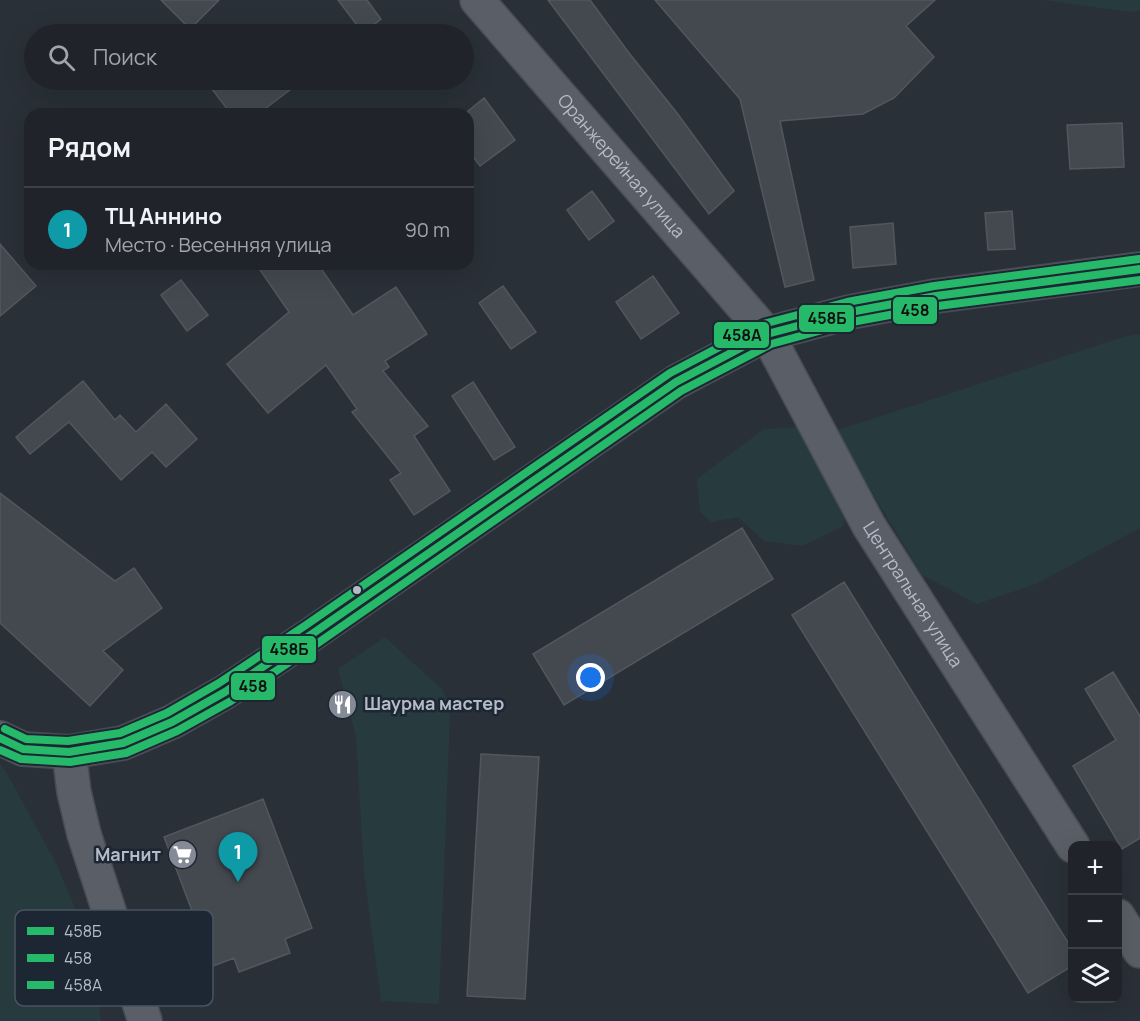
<!DOCTYPE html>
<html lang="ru">
<meta charset="utf-8">
<style>
:root{--surface:#20242a;--page:#282c32;--text:#f1f3f6;--muted:#a2a4a8;--line:#3d4147;--accent:#848b96}
body{margin:0;font-family:Manrope,sans-serif;background:var(--page);color:var(--text)}
.controls{position:absolute;right:18px;bottom:18px;display:grid;overflow:hidden;border-radius:12px;box-shadow:0 6px 24px #0002}
.controls button{width:54px;height:54px;display:grid;place-items:center;padding:0;border:0;border-bottom:2px solid var(--line);background:var(--surface);color:var(--text);font:30px sans-serif}
.you{position:absolute;left:591px;top:678px;width:21px;height:21px;margin:-15px;border:4px solid #fff;border-radius:50%;background:#1a73e8;box-shadow:0 0 0 9px #1a73e833}
.badge{display:grid;place-items:center;width:39px;height:39px;border-radius:50%;background:var(--accent);color:#fff;font-size:20px;font-weight:700}
.pin{position:absolute;translate:-50% -50px;filter:drop-shadow(0 2px 3px #0008)}
.pin::after{content:'';position:absolute;top:32px;width:21px;height:18px;background:inherit;clip-path:polygon(0 0,100% 0,50% 100%)}
.list{margin:0;padding:0;list-style:none}
h2{display:flex;justify-content:space-between;align-items:center;height:78px;margin:0;padding:0 24px;font-size:26px}
h2 small{font-size:20px;font-weight:400;color:var(--muted)}
.list li{display:grid;grid-template-columns:39px 1fr auto;gap:18px;align-items:center;box-sizing:border-box;height:84px;padding:0 24px;border-top:2px solid var(--line)}
.list b{display:block;font-size:22px;white-space:nowrap}
.list p{margin:0;font-size:20px;white-space:nowrap;color:var(--muted)}
.list em{font-size:20px;font-style:normal;color:var(--muted)}
.icon{flex:none;width:33px;height:33px;fill:none;stroke:currentColor;stroke-width:2;stroke-linecap:round;stroke-linejoin:round}
.map{position:relative;flex:none;width:1140px;height:1021px;overflow:hidden}
.search{position:absolute;background:var(--surface);box-shadow:0 6px 24px #0002;left:24px;top:24px;width:450px;height:66px;display:flex;align-items:center;gap:15px;box-sizing:border-box;padding:0 21px;border-radius:33px;color:var(--muted);font-size:22px}
.panel{position:absolute;background:var(--surface);box-shadow:0 6px 24px #0002;left:24px;top:108px;width:450px;height:162px;border-radius:18px}
.map>svg:first-child{display:block}
.green{fill:#273a3e}
.building{fill:#444950;stroke:#52575f;stroke-width:1.5}
.lines{fill:none;stroke-linecap:round;stroke-linejoin:round}
.minor-casing{stroke:#484c53;stroke-width:36}
.major-casing{stroke:#484c55;stroke-width:36}
.minor{stroke:#5a5e66;stroke-width:33}
.major{stroke:#5c6168;stroke-width:33}
.bus-1-casing{stroke:#1d2633;stroke-width:12}
.bus-2-casing{stroke:#1d2633;stroke-width:12}
.bus-3-casing{stroke:#1d2633;stroke-width:12}
.bus-1{stroke:#26b969;stroke-width:8}
.bus-2{stroke:#26b969;stroke-width:8}
.bus-3{stroke:#26b969;stroke-width:8}
.bus-dot{fill:#b4bcc9;stroke:#1d2633;stroke-width:2}
.labels{text-anchor:middle;stroke-width:5;stroke-linejoin:round;paint-order:stroke}
.street-label{font-size:18px;fill:#b4bcc9;stroke:#1d2633}
.poi-label{font-size:18px;font-weight:bold;fill:#b4bcc9;stroke:#1d2633;text-anchor:start}
.key{fill:#1d2633;stroke:#4a5360;stroke-width:1.5}
.key-label{font-size:16px;fill:#b4bcc9}
.line-badge{stroke:#1d2633;stroke-width:2}
.pale-badge-label{font-size:16px;text-anchor:middle;font-weight:bold;fill:#111}
</style>
<div class="map">
<svg width="1140" height="1021" viewBox="0 0 1140 1021">
<rect width="100%" height="100%" fill="#2a3038"/>
<path class="green" d="M 1042,0 L 1140,0 L 1140,11 L 1130,12 Z
M 1140,334 L 1140,528 L 1036,584 L 977,604 L 922,575 L 835,431 L 1123,337 Z
M 803,427 L 849,505 L 842,527 L 802,546 L 764,541 L 738,517 L 711,522 L 700,512 L 697,479 L 764,429 Z
M 385,637 L 443,690 L 450,714 L 439,1004 L 381,1001 L 364,872 L 356,736 L 338,669 Z
M 0,765 L 5,770 L 57,865 L 90,945 L 101,1021 L 0,1021 Z"/>
<path class="building" d="M 161,0 L 219,0 L 190,29 Z
M 338,0 L 367,0 L 381,19 L 363,33 Z
M 548,0 L 590,0 L 629,53 L 677,113 L 734,191 L 709,214 Z
M 655,0 L 935,0 L 906,26 L 934,57 L 894,98 L 863,114 L 780,121 L 814,280 L 785,287 L 740,99 Z
M 205,80 L 303,80 L 258,114 L 231,114 Z
M 484,98 L 515,140 L 480,166 L 468,150 L 468,111 Z
M 1122,123 L 1124,167 L 1070,169 L 1067,125 Z
M 592,191 L 614,221 L 589,240 L 567,210 Z
M 1012,211 L 1015,249 L 988,250 L 985,213 Z
M 893,223 L 896,264 L 853,268 L 850,227 Z
M 0,244 L 36,286 L 0,316 Z
M 256,264 L 318,264 L 353,315 L 396,287 L 427,334 L 385,361 L 389,367 L 383,371 L 428,426 L 414,436 L 450,491 L 414,515 L 390,480 L 401,473 L 352,412 L 357,409 L 326,365 L 268,413 L 227,364 L 289,312 Z
M 653,276 L 679,313 L 641,339 L 616,302 Z
M 181,280 L 208,315 L 187,331 L 161,295 Z
M 503,286 L 536,332 L 511,349 L 479,303 Z
M 83,381 L 115,420 L 120,415 L 136,432 L 166,404 L 197,439 L 166,467 L 152,452 L 121,480 L 69,422 L 30,454 L 16,437 Z
M 473,382 L 515,447 L 494,460 L 452,396 Z
M 0,493 L 115,581 L 134,568 L 162,608 L 103,651 L 123,670 L 90,706 L 0,623 Z
M 742,528 L 773,579 L 564,705 L 533,654 Z
M 844,582 L 1072,949 L 1072,966 L 1028,993 L 792,615 Z
M 1113,672 L 1140,716 L 1140,838 L 1122,849 L 1073,766 L 1116,740 L 1085,689 Z
M 481,754 L 539,757 L 525,999 L 467,996 Z
M 263,799 L 312,928 L 285,939 L 290,953 L 239,972 L 234,958 L 213,966 L 164,837 Z"/>
<g class="lines">
<defs>
<g id="minor">
<path id="s1" d="M 477,0 L 767,334 L 869,526 L 1073,846"/>
<path d="M 69,752 L 74,792 L 84,834 L 145,1021"/>
<path d="M 1118,916 L 1140,951"/>
</g>
<path id="major" d="M 0,738 L 23,749 L 69,752 L 123,743 L 172,722 L 225,692 L 312,634 L 676,382 L 767,334 L 850,312 L 936,296 L 1140,269"/>
</defs>
<use href="#minor" class="minor-casing"/>
<use href="#major" class="major-casing"/>
<use href="#minor" class="minor"/>
<use href="#major" class="major"/>
<defs>
<path id="bus-1" d="M 0,738 L 23,749 L 69,752 L 123,743 L 172,722 L 225,692 L 312,634 L 676,382 L 767,334 L 850,312 L 936,296 L 1140,269"/>
<path id="bus-2" d="M 0,750 L 21,759 L 70,762 L 126,753 L 177,731 L 231,701 L 318,643 L 681,391 L 771,344 L 852,322 L 938,306 L 1140,280"/>
<path id="bus-3" d="M 5,729 L 26,739 L 68,741 L 120,733 L 167,713 L 219,683 L 306,625 L 670,373 L 763,324 L 847,302 L 934,286 L 1139,259"/>
</defs>
<use href="#bus-1" class="bus-1-casing"/>
<use href="#bus-2" class="bus-2-casing"/>
<use href="#bus-3" class="bus-3-casing"/>
<use href="#bus-1" class="bus-1"/>
<use href="#bus-2" class="bus-2"/>
<use href="#bus-3" class="bus-3"/>
</g>
<defs>
<symbol id="restaurant-disc" viewBox="-11 -11 22 22"><circle r="9.5" fill="#848b96" stroke="#1d2633"/><path d="M-5-6h1v4h1v-4h1v4h1v-4h1v5L-1.5 .5V6h-2V.5L-5-1ZM5-6V6H3V1.5H1.5Q1.5-4 5-6Z" fill="#fff"/></symbol>
<symbol id="supermarket-disc" viewBox="-11 -11 22 22"><circle r="9.5" fill="#848b96" stroke="#1d2633"/><path d="M-6-5.5h2.5l.6 2H6L4.5 2H-2.5L-4.4-4H-6ZM-1.5 3.2a1.3 1.3 0 1 0 .1 0ZM3 3.2a1.3 1.3 0 1 0 .1 0Z" fill="#fff"/></symbol>
</defs>
<g fill-rule="evenodd">
<use href="#restaurant-disc" x="326" y="688" width="33" height="33"/>
<use href="#supermarket-disc" x="166" y="838" width="33" height="33"/>
</g>
<circle class="bus-dot" cx="357" cy="590" r="5"/>
<g class="labels">
<g class="street-label">
<text dy="6" stroke="none"><textPath href="#s1" startOffset="220">Оранжерейная улица</textPath></text>
<text dy="6" stroke="none"><textPath href="#s1" startOffset="741">Центральная улица</textPath></text>
</g>
<g class="poi-label">
<text x="364" y="710">Шаурма мастер</text>
<text x="161" y="861" text-anchor="end">Магнит</text>
</g>
</g>
<rect x="15" y="910" width="198" height="96" rx="9" class="key"/>
<rect x="27" y="927" width="27" height="8" fill="#26b969"/>
<rect x="27" y="954" width="27" height="8" fill="#26b969"/>
<rect x="27" y="981" width="27" height="8" fill="#26b969"/>
<g class="key-label">
<text x="64" y="937">458Б</text>
<text x="64" y="964">458</text>
<text x="64" y="991">458А</text>
</g>
<g class="line-badge">
<rect x="892" y="296" width="46" height="29" rx="6" fill="#26b969"/>
<rect x="798" y="304" width="57" height="29" rx="6" fill="#26b969"/>
<rect x="713" y="321" width="57" height="28" rx="6" fill="#26b969"/>
<rect x="261" y="635" width="56" height="29" rx="6" fill="#26b969"/>
<rect x="230" y="672" width="46" height="29" rx="6" fill="#26b969"/>
</g>
<g class="pale-badge-label">
<text x="915" y="316">458</text>
<text x="827" y="324">458Б</text>
<text x="742" y="341">458А</text>
<text x="289" y="655">458Б</text>
<text x="253" y="692">458</text>
</g>
</svg>
<div class="controls">
<button>+</button>
<button>−</button>
<button><svg class="icon" aria-label="layers" viewBox="0 0 24 24"><path d="M12 4l9 5-9 5-9-5zM3 14l9 5 9-5"/></svg></button>
</div>
<div class="you"></div>
<div class="pin badge" style="left:238px;top:882px;background:#0f9aa8">1</div>
<div class="search"><svg class="icon" aria-label="search" viewBox="0 0 24 24"><circle cx="10" cy="10" r="6"/><path d="M15 15l6 6"/></svg>Поиск</div>
<section class="panel">
<h2>Рядом<small></small></h2>
<ul class="list">
<li><span class="badge" style="background:#0f9aa8">1</span><div><b>ТЦ Аннино</b><p>Место · Весенняя улица</p></div><em>90 m</em></li>
</ul>
</section>
</div>
